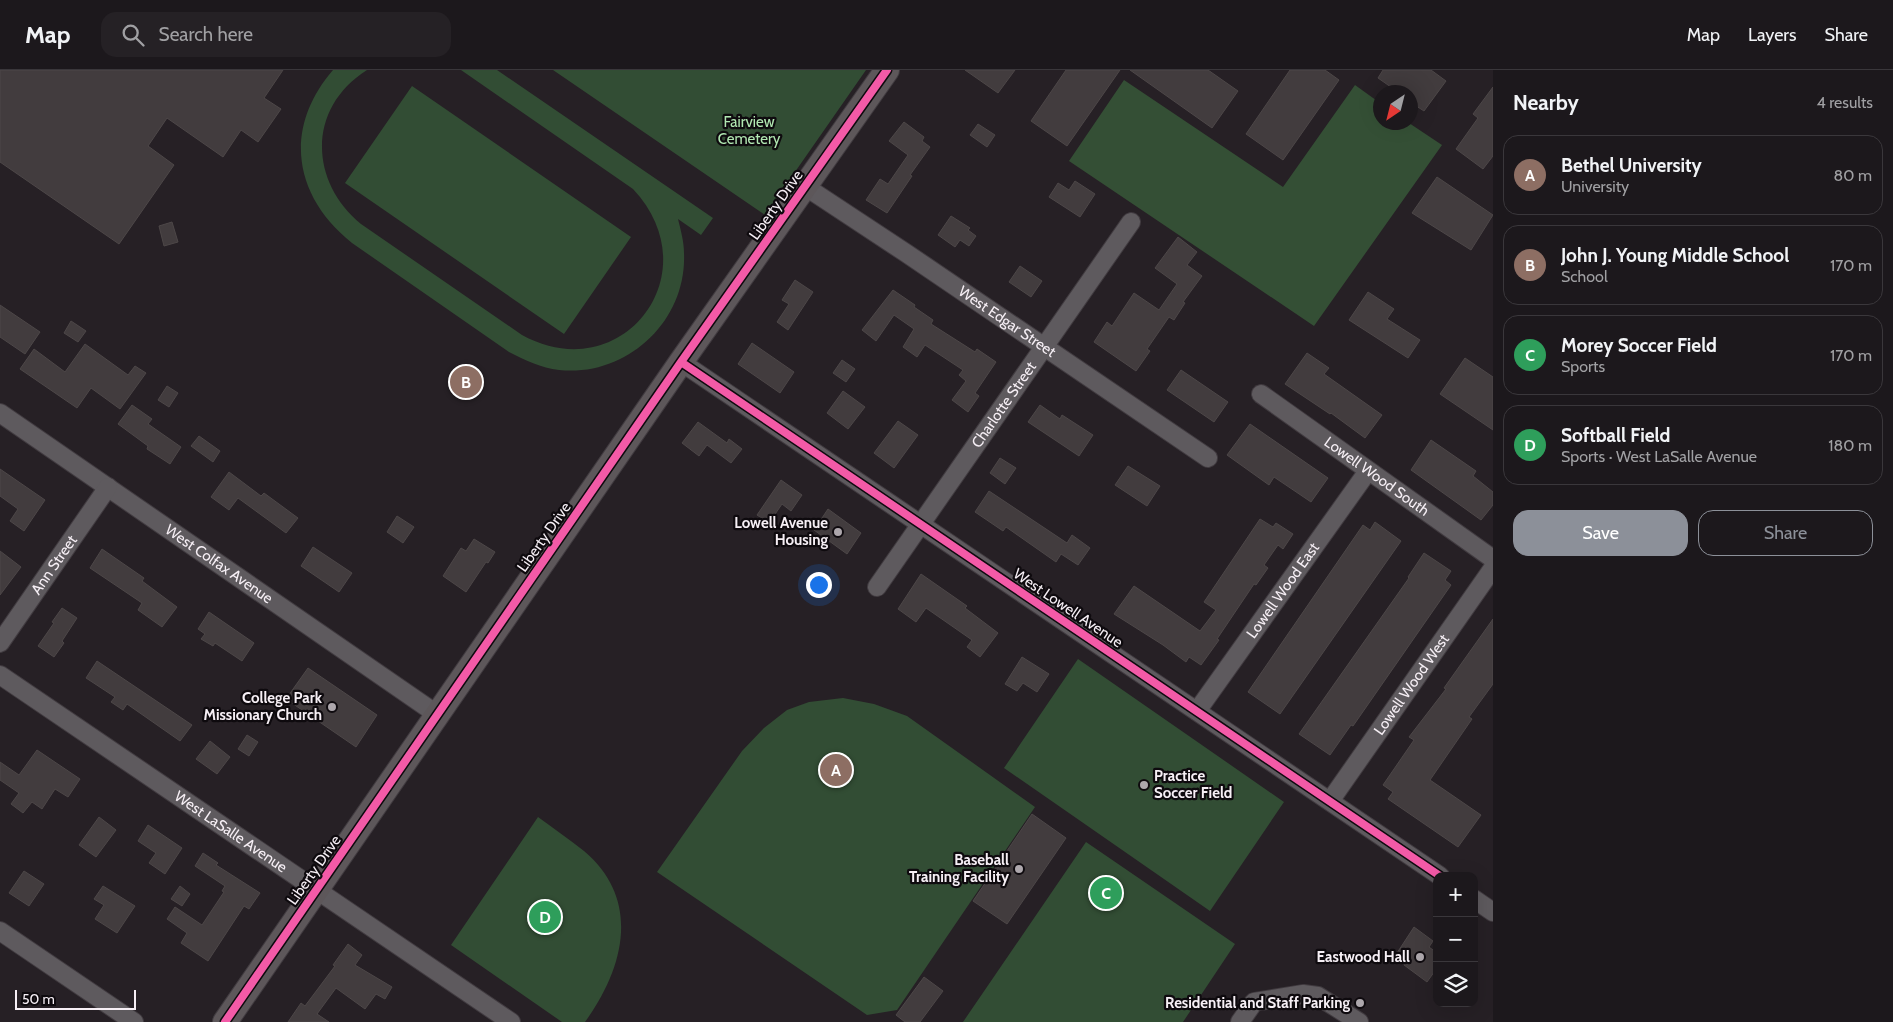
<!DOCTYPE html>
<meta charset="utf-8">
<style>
:root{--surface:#1c181c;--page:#252125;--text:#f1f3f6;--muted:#a0a0a3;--line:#3a373b;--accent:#8c9099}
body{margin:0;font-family:Cabin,sans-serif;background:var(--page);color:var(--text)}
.controls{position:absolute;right:15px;bottom:15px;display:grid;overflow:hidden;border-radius:10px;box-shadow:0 5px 20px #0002}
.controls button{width:45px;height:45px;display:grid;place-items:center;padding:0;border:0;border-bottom:1px solid var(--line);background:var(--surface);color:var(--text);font:25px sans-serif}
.compass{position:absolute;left:1373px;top:15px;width:45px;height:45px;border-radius:50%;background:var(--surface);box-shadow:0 5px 20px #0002;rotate:215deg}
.scale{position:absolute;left:15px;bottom:12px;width:121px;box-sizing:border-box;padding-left:5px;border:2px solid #f6eff5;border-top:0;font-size:14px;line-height:18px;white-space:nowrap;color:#f6eff5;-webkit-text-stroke:4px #0e0a0e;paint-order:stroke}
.you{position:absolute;left:818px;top:514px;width:18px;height:18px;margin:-12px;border:4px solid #fff;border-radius:50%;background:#1a73e8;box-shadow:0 0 0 8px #1a73e833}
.badge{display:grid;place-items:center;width:32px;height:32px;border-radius:50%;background:var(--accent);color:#fff;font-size:16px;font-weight:700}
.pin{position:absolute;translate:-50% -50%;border:2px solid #fff;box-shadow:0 1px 5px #0006}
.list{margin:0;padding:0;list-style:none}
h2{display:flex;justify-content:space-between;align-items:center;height:65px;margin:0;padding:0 20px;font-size:21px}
h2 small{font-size:16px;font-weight:400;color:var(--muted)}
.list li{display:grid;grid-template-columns:32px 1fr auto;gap:15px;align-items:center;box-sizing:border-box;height:80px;margin:0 10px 10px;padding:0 10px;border:1px solid var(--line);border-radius:15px}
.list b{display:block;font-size:19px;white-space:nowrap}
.list p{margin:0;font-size:16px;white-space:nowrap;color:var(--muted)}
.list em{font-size:16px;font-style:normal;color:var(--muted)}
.actions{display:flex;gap:10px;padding:15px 20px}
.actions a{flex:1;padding:11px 0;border:1px solid var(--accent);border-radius:15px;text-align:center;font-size:18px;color:var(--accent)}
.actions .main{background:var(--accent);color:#fff}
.icon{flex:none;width:28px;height:28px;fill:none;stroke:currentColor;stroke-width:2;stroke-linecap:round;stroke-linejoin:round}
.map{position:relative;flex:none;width:1493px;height:952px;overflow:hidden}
header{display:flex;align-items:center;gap:30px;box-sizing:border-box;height:70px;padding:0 25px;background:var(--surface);border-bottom:1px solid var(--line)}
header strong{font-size:24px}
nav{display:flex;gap:28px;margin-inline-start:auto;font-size:18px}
.search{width:350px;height:45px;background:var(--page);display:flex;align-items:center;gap:12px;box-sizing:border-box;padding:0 18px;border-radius:15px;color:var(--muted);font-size:19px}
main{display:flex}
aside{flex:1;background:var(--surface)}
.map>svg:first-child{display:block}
.green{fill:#324d34}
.forest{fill:#344f35}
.building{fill:#423c3e;stroke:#4d4748}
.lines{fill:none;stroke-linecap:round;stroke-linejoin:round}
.street-casing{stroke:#413b40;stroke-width:20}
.secondary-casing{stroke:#413b40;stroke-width:26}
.street{stroke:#5e5a5e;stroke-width:18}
.secondary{stroke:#5d575a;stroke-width:24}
.cycleway-casing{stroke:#0e0a0e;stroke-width:11}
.cycleway{stroke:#f35aa7;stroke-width:8}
.poi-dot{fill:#ada7ac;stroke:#0e0a0e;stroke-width:2}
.labels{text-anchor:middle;stroke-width:4.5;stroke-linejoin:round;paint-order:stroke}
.park-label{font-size:15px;fill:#b1e8b2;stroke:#0e0a0e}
.street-label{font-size:15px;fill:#f6eff5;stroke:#0e0a0e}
.poi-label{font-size:15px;font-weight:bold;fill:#f6eff5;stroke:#0e0a0e;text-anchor:end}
</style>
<header>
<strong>Map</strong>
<div class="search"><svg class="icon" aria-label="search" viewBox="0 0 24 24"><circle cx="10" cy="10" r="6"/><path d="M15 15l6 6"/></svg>Search here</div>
<nav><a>Map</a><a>Layers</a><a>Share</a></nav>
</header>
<main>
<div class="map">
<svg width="1493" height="952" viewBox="0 0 1493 952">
<rect width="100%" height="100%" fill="#262025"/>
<path class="green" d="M 333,0 L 367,0 C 307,38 309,111 361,154 L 522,265 C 622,320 712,203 633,119 L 461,0 L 497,0 L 713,148 L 701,165 L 678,149 C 681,161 684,172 684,183 C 687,251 627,307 559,300 C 541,298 525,290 509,282 L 352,173 C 293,126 283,58 333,0 Z
M 553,0 L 866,0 L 765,145 Z
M 412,16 L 631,167 L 564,264 L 345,113 Z
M 1078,589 L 1284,732 L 1210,841 L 1004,698 Z
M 843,628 L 874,634 L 907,646 L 1035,737 L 897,940 L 867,945 L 657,802 L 742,681 L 764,658 L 787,640 L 809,632 Z
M 538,747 C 553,758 569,769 584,781 C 642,830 624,898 585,952 L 562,952 L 451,875 Z
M 1086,772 L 1235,874 L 1183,952 L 963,952 Z"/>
<path class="forest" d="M 1124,10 L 1283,117 L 1355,15 L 1380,33 L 1380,52 L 1409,53 L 1442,75 L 1314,256 L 1069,91 Z"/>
<path class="building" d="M 0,0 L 283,0 L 264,28 L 281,39 L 258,72 L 241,60 L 223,87 L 167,48 L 148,76 L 174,95 L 119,174 L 0,92 Z
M 965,0 L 1015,0 L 998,23 Z
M 1066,0 L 1120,0 L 1067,76 L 1031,51 Z
M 1130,0 L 1208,0 L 1238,21 L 1212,58 Z
M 1290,0 L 1325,0 L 1339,10 L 1283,90 L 1246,64 Z
M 1383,0 L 1431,0 L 1446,11 L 1424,41 L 1410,32 L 1410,22 L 1398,22 L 1378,8 Z
M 1493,17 L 1493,86 L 1483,99 L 1456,79 L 1478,48 L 1473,44 Z
M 904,52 L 924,67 L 922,71 L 930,77 L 910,105 L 912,106 L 887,143 L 866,130 L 880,109 L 888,114 L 908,85 L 889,71 Z
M 978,54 L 995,65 L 987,77 L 970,65 Z
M 1437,107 L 1493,145 L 1471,180 L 1412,143 Z
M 1075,111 L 1095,124 L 1080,147 L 1049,127 L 1058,113 L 1069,120 Z
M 951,146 L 970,158 L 968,160 L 976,166 L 969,176 L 960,170 L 955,177 L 938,165 Z
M 172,152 L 178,172 L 164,176 L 159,156 Z
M 1178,167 L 1197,182 L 1187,195 L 1202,206 L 1183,232 L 1185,233 L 1174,250 L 1169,247 L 1147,279 L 1150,281 L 1136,301 L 1094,272 L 1107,252 L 1112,256 L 1134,223 L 1159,240 L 1177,214 L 1155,198 Z
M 1020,196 L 1042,211 L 1031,227 L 1009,212 Z
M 795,210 L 813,222 L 788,260 L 777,252 L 789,234 L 782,230 Z
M 893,220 L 915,235 L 914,237 L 933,250 L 931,254 L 975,282 L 977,279 L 996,292 L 975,323 L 979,326 L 968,342 L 952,330 L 966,311 L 959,305 L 963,300 L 925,275 L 917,287 L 903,277 L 914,259 L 894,245 L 876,271 L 862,260 Z
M 1368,222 L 1394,239 L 1387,249 L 1420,270 L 1408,288 L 1349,250 Z
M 0,235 L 40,262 L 25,284 L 0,267 Z
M 71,251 L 86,261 L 78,272 L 64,263 Z
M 752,273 L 794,302 L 780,323 L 738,294 Z
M 85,274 L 128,305 L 135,296 L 146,303 L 120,339 L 91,318 L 77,338 L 20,299 L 34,279 L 65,302 Z
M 1307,283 L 1329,298 L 1324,304 L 1382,345 L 1365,368 L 1331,343 L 1330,344 L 1285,314 Z
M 1465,288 L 1493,307 L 1493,360 L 1440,324 Z
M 842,290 L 855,299 L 846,312 L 833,303 Z
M 1181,300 L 1228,332 L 1214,352 L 1167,320 Z
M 167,316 L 178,323 L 169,337 L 158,330 Z
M 843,321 L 865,337 L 848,359 L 827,343 Z
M 132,335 L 152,349 L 148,354 L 181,377 L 170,394 L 147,379 L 148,376 L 118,354 Z
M 1040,335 L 1060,349 L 1062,345 L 1093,365 L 1079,386 L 1028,352 Z
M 898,351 L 918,365 L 894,398 L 874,383 Z
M 698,352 L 727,373 L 729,369 L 742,379 L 731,393 L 707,375 L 699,386 L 682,373 Z
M 1250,354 L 1328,408 L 1311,432 L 1274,407 L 1269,415 L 1227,385 Z
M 199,366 L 220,381 L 213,392 L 191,376 Z
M 1431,370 L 1476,401 L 1473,406 L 1493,422 L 1493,435 L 1481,450 L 1411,400 Z
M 1000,388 L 1016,398 L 1005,414 L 990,403 Z
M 1128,396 L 1160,416 L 1147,436 L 1115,415 Z
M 0,399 L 45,430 L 24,461 L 10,451 L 18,439 L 0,426 Z
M 229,402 L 261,426 L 264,423 L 298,448 L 286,463 L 238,428 L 229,440 L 211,427 Z
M 781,410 L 802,425 L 791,441 L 782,434 L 769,453 L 757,445 Z
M 989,421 L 1067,473 L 1072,465 L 1090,478 L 1078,495 L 1061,484 L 1056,492 L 1006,457 L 1003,461 L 975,442 Z
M 828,439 L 861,463 L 847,484 L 814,460 Z
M 397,446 L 414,457 L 403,473 L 387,462 Z
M 1260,449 L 1273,457 L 1276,453 L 1293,464 L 1283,479 L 1278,475 L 1264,495 L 1268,498 L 1256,515 L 1254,514 L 1217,569 L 1219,570 L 1201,595 L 1189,587 L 1186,592 L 1163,575 L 1114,544 L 1134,516 L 1200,561 L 1216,540 L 1204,532 Z
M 1375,452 L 1401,471 L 1280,644 L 1248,622 L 1363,455 L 1370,460 Z
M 474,469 L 495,482 L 488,493 L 486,492 L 466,522 L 443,506 L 461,478 L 466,481 Z
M 313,477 L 352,503 L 339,522 L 301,496 Z
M 102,479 L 144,508 L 142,511 L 177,537 L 162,557 L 138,540 L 142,533 L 90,498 Z
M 0,481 L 21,497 L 0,525 Z
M 1424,483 L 1451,501 L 1445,510 L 1451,515 L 1353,656 L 1351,655 L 1330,685 L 1299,664 L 1409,508 L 1408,507 Z
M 921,504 L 967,536 L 965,538 L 998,563 L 980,587 L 967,577 L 972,570 L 926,538 L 916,552 L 898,539 Z
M 62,538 L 77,548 L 62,571 L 64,573 L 54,587 L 38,576 L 54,553 L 52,552 Z
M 209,542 L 254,573 L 242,591 L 215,573 L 213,576 L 201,569 L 205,564 L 198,559 Z
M 1493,549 L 1493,614 L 1469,647 L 1472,649 L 1430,710 L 1481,745 L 1458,777 L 1388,729 L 1393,722 L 1383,715 L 1414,670 L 1409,667 L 1446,619 L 1444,618 Z
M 1022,587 L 1049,604 L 1037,622 L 1023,613 L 1017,621 L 1005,614 Z
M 97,591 L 192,655 L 180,671 L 127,634 L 123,640 L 111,632 L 115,627 L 86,608 Z
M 308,598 L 377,645 L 356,677 L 286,629 Z
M 247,665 L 258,672 L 249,686 L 238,679 Z
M 210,671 L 230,687 L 217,704 L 196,689 Z
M 37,680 L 80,709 L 68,727 L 55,719 L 42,739 L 32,732 L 23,743 L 11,734 L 19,723 L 0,710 L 0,692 L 19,705 Z
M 1032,744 L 1066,768 L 1007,854 L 973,831 Z
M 99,747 L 116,760 L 96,787 L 79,775 Z
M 148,755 L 182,778 L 165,804 L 149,793 L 156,783 L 138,771 Z
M 203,783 L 218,793 L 216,795 L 260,823 L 249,839 L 244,836 L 208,891 L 181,873 L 187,863 L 167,849 L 175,837 L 202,855 L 224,822 L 222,821 L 225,816 L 195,796 Z
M 24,801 L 44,814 L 29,836 L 9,823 Z
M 103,816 L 135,836 L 117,863 L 95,849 L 104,835 L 94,829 Z
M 180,816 L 190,824 L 182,836 L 171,829 Z
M 1414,857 L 1433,871 L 1429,877 L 1437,883 L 1437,898 L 1427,912 L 1404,895 L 1407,890 L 1397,883 Z
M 348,874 L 362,885 L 355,895 L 392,917 L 385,929 L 376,924 L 365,939 L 336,918 L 317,944 L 329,952 L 288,952 L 301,933 L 305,936 L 335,896 L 333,895 Z
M 924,907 L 943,921 L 920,952 L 905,952 L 896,945 Z"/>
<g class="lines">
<defs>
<g id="street">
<path id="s1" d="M 806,117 L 906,183 L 1208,388"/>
<path d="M 681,292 L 1440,806"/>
<path id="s2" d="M 1261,324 L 1493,489"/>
<path id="s3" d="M 0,343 L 438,645"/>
<path id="s4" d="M 877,517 L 1131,152"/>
<path id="s5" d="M 0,573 L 108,417"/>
<path id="s6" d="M 0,605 L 511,952"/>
<path id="s7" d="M 1197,641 L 1368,401"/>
<path id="s8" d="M 1330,731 L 1493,498"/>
<path d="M 1474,829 L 1493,842"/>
<path d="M 0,861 L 134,952"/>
<path d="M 1240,952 L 1254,932 L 1303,924 L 1318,926 L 1359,952"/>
</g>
<path id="secondary" d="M 225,952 L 681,292 L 887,0"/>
</defs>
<use href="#street" class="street-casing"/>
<use href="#secondary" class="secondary-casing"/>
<use href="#street" class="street"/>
<use href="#secondary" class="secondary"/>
<defs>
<path id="cycleway" d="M 681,292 L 1440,806
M 225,952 L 681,292 L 887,0"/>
</defs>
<use href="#cycleway" class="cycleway-casing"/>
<use href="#cycleway" class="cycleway"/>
</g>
<g class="poi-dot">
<circle cx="838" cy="462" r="5"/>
<circle cx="332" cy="637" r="5"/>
<circle cx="1144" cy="715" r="5"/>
<circle cx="1019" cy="799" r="5"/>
<circle cx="1420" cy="887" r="5"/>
<circle cx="1360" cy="933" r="5"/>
</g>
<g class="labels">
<g class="park-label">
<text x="749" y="57">Fairview<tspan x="749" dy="17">Cemetery</tspan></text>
</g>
<g class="street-label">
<text transform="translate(776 135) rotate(-55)" y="5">Liberty Drive</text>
<text dy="5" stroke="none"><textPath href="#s1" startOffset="242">West Edgar Street</textPath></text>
<text dy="5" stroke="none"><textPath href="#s4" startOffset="222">Charlotte Street</textPath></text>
<text dy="5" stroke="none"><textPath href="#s2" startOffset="142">Lowell Wood South</textPath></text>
<text transform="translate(544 467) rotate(-55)" y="5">Liberty Drive</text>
<text dy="5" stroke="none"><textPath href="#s3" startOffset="266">West Colfax Avenue</textPath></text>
<text dy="5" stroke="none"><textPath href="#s5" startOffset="95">Ann Street</textPath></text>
<text dy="5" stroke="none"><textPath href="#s7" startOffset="148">Lowell Wood East</textPath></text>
<text transform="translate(1068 538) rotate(34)" y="5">West Lowell Avenue</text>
<text dy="5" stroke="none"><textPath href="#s8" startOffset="142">Lowell Wood West</textPath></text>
<text dy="5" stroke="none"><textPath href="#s6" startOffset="279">West LaSalle Avenue</textPath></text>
<text transform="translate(314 800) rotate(-55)" y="5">Liberty Drive</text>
</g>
<g class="poi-label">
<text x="828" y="458">Lowell Avenue<tspan x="828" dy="17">Housing</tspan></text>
<text x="322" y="633">College Park<tspan x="322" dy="17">Missionary Church</tspan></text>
<text x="1154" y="711" text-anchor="start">Practice<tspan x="1154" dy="17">Soccer Field</tspan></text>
<text x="1009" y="795">Baseball<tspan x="1009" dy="17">Training Facility</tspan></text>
<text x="1410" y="892">Eastwood Hall</text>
<text x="1350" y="938">Residential and Staff Parking</text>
</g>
</g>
</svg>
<div class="controls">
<button>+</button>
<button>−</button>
<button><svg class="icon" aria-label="layers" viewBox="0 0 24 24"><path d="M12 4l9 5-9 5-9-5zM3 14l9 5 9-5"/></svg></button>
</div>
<svg class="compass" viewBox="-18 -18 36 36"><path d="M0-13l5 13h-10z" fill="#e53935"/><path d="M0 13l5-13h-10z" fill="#a0a0a3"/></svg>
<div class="scale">50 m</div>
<div class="you"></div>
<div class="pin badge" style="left:836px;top:700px;background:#8d6e63">A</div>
<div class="pin badge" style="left:466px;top:312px;background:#8d6e63">B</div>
<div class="pin badge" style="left:1106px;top:823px;background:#2e9e5b">C</div>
<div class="pin badge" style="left:545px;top:847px;background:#2e9e5b">D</div>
</div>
<aside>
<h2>Nearby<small>4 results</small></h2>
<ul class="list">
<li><span class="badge" style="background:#8d6e63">A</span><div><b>Bethel University</b><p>University</p></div><em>80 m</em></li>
<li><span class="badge" style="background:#8d6e63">B</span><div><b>John J. Young Middle School</b><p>School</p></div><em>170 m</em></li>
<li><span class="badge" style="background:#2e9e5b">C</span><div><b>Morey Soccer Field</b><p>Sports</p></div><em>170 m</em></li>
<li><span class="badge" style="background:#2e9e5b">D</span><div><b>Softball Field</b><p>Sports · West LaSalle Avenue</p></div><em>180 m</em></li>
</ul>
<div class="actions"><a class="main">Save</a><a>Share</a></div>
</aside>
</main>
